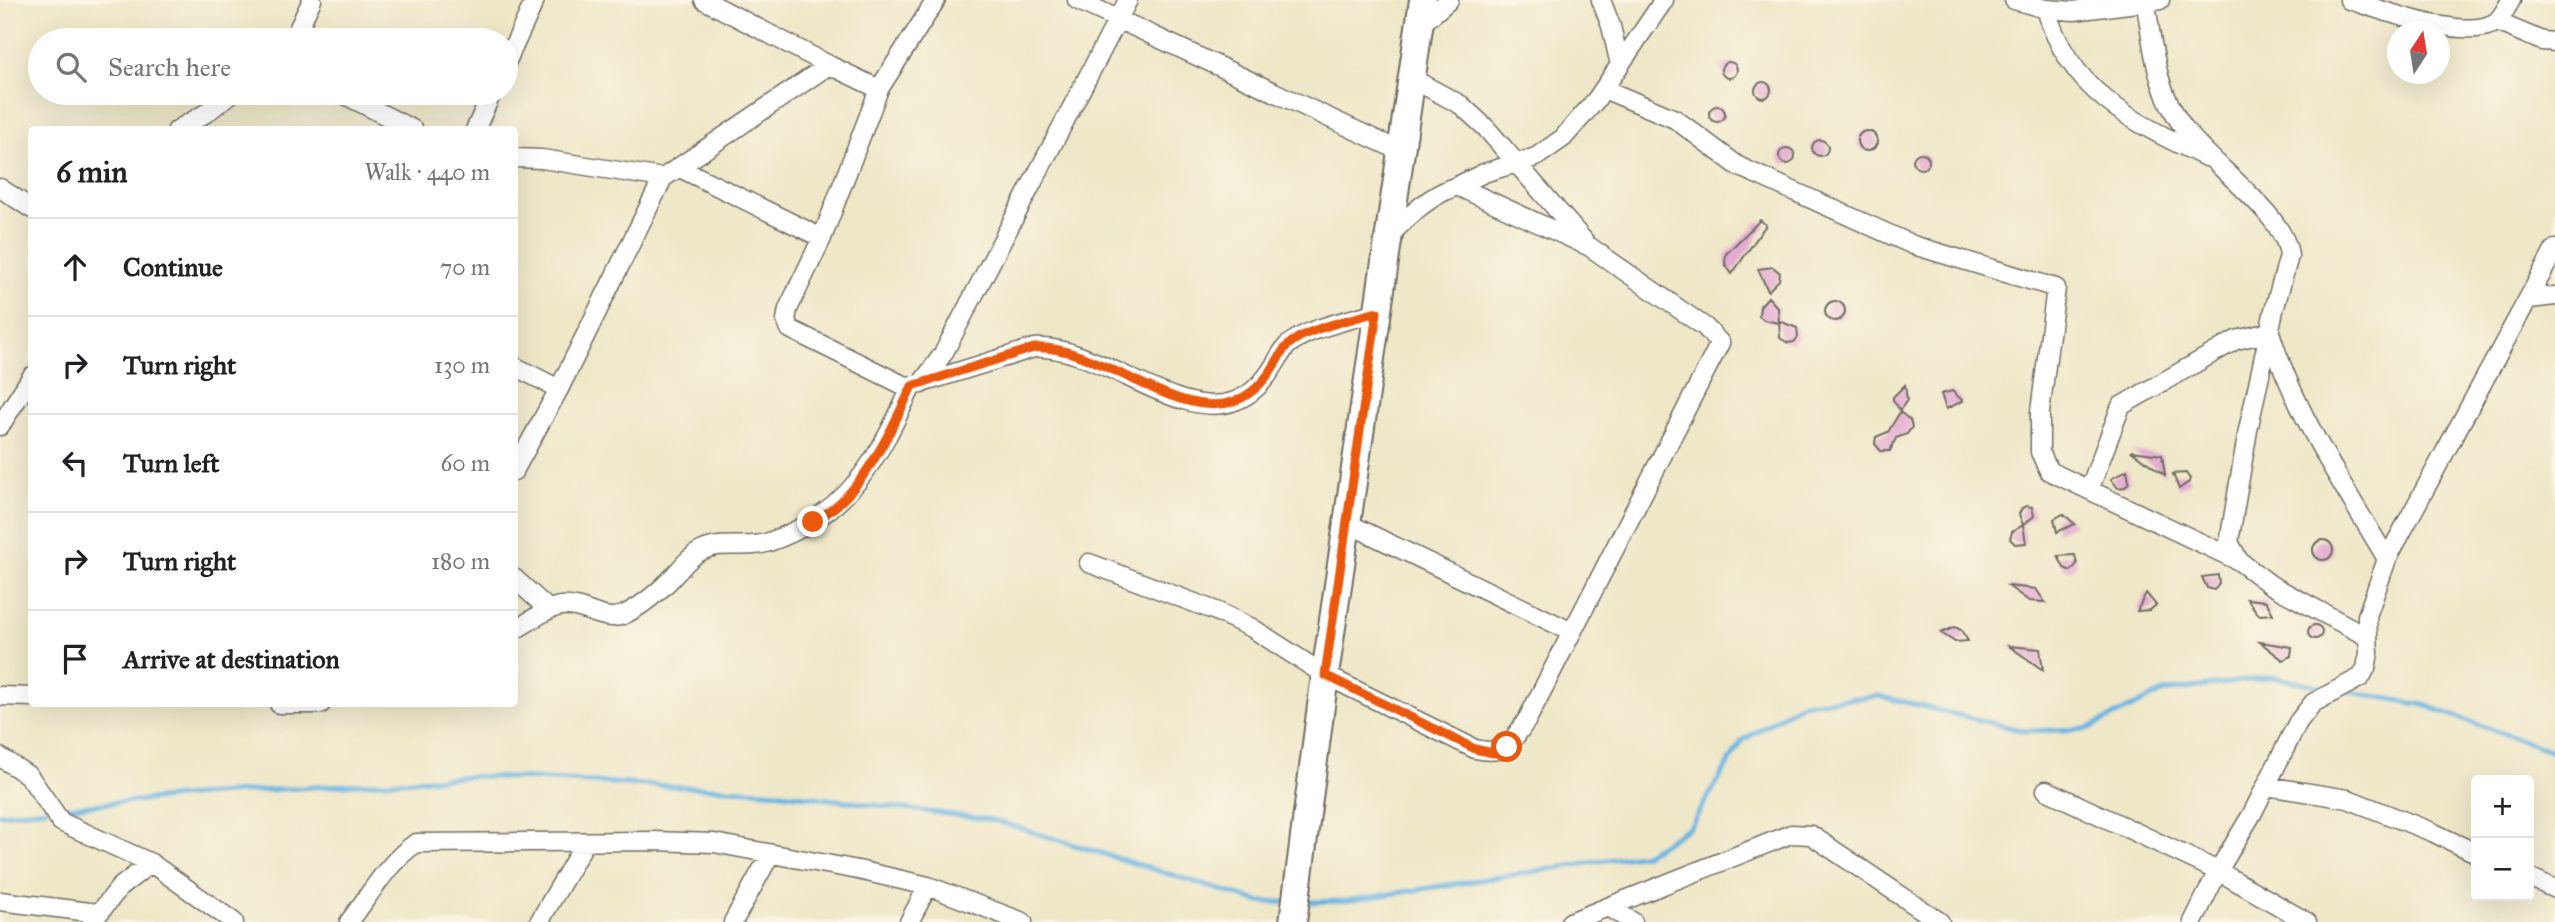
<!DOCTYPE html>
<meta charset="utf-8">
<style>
:root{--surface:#fff;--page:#f2f2f2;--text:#202124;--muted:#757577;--line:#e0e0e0}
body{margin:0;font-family:"IM FELL Great Primer",serif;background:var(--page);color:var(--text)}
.controls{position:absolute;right:21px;bottom:21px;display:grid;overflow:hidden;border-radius:7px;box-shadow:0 7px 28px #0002}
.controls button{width:63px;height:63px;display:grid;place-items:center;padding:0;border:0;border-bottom:2px solid var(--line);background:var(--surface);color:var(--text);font:35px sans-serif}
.compass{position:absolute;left:2387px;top:21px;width:63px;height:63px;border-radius:50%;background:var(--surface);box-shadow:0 7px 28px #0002;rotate:12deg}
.stop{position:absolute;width:21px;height:21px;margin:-16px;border:5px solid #ea580c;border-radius:50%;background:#fff}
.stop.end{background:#ea580c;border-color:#fff;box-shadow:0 2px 7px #0008}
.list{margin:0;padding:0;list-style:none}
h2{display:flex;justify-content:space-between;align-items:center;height:91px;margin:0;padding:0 28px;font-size:30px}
h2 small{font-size:23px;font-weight:400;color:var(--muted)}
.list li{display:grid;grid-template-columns:46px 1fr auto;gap:21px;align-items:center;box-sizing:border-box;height:98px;padding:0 28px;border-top:2px solid var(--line)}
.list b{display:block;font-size:26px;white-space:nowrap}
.list em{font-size:23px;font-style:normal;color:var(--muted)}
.icon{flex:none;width:38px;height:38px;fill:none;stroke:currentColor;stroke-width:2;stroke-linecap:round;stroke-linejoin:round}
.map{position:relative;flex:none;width:2555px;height:922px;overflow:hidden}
.search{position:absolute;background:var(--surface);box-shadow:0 7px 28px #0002;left:28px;top:28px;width:490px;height:77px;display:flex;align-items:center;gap:18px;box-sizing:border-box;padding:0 24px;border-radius:38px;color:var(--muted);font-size:26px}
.panel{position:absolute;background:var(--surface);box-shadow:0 7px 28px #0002;left:28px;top:126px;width:490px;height:581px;border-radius:7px}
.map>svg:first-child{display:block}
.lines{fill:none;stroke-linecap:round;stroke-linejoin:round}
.stream{stroke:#69b3e1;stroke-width:5}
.building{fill:#e4abd0}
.street-casing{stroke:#6f6d62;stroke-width:21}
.secondary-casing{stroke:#6f6d62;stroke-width:30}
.street{stroke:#fff;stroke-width:18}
.secondary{stroke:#fff;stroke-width:26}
.route{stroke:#ea580c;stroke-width:9}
</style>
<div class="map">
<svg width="2555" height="922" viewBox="0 0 2555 922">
<rect width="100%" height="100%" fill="#fcf5e5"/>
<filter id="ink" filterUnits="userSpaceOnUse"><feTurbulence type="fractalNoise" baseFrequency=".0143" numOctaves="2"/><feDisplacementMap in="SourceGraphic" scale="14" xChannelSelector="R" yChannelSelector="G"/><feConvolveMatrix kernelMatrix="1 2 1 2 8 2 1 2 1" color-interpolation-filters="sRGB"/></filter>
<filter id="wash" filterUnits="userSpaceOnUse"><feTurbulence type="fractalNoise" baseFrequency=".00686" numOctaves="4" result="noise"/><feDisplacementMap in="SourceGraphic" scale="28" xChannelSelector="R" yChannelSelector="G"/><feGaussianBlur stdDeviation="1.57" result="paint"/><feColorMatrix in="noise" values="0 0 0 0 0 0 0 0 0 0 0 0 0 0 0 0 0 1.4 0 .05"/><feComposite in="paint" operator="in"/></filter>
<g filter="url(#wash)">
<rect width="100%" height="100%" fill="#eee7c8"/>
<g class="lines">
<path class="stream" d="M 2347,691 L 2424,705 L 2555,752
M 56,808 L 214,794 L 474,776 L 766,791 L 993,820 L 1260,902 L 1286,902
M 0,814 L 46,809
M 1303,902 L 1346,901 L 1645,854 L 1690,827 L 1742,741 L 1802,703 L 1879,696 L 2025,731 L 2087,729 L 2163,692 L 2272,677 L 2331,688"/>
</g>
<g id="blocks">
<path class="building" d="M1721 70a8 8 0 1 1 16 0a8 8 0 1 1-16 0Z
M1755 90a8 8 0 1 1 16 0a8 8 0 1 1-16 0Z
M1709 114a8 8 0 1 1 16 0a8 8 0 1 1-16 0Z
M1857 141a10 10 0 1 1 20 0a10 10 0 1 1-20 0Z
M1812 148a8 8 0 1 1 16 0a8 8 0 1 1-16 0Z
M1779 156a8 8 0 1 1 16 0a8 8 0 1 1-16 0Z
M1913 161a8 8 0 1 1 16 0a8 8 0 1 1-16 0Z
M 1760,220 L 1766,225 L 1732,274 L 1725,264 L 1726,254 Z
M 1773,267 L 1780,273 L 1779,280 L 1768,291 L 1758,269 Z
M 1768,297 L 1778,308 L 1779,323 L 1764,320 L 1759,316 L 1760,306 Z
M1825 311a10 10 0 1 1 20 0a10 10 0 1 1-20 0Z
M 1779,321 L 1797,328 L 1798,337 L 1794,342 L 1788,343 L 1780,338 Z
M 1905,385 L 1907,400 L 1900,410 L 1893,400 L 1893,397 Z
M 1952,391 L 1963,401 L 1946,409 L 1941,394 Z
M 1900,412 L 1910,420 L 1912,427 L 1907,434 L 1896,438 L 1890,451 L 1881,451 L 1875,444 L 1876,437 L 1888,432 Z
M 2131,451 L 2162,455 L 2165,475 Z
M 2127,470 L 2129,482 L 2125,487 L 2118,488 L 2111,479 Z
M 2186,473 L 2190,479 L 2189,482 L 2179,489 L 2173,474 Z
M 2026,506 L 2032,507 L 2034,516 L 2023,525 L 2026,543 L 2015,544 L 2010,539 L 2012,532 L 2023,525 L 2019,514 L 2022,508 Z
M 2063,514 L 2075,524 L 2057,532 L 2054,519 Z
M2313 550a10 10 0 1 1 20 0a10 10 0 1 1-20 0Z
M 2075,555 L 2077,564 L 2071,571 L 2064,568 L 2058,556 Z
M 2218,575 L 2219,583 L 2217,587 L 2214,590 L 2207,588 L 2202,577 Z
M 2008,586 L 2036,589 L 2045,602 L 2029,601 Z
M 2146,593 L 2156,605 L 2150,610 L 2137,611 Z
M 2247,599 L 2266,601 L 2273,614 L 2259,615 Z
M2308 632a7 7 0 1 1 14 0a7 7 0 1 1-14 0Z
M 1955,627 L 1961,630 L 1968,641 L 1955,642 L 1941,633 Z
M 2260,642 L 2292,647 L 2291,656 L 2283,660 Z
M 2009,646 L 2040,649 L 2043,670 Z"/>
</g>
</g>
<g filter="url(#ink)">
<use href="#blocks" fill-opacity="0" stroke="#6f6d62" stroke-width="2"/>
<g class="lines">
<defs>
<path id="street" d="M 704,0 L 829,65
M 936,0 L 879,89 L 822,238 L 788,309 L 786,320 L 790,329 L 905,386 L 921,384 L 943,354 L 1128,0
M 1077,0 L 1400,151
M 1601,0 L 1611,26 L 1620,65
M 2014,0 L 2046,9 L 2074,11 L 2160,0
M 2145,0 C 2154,48 2154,87 2184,128 C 2209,164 2286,214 2289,256 L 2274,310 L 2248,430 L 2229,542 L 2239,561 L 2271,585 L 2366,636
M 2349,0 C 2382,10 2467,42 2496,22 C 2502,17 2507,7 2511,0
M 2046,9 C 2069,92 2133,122 2206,157
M 2497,22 L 2542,41 L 2555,42
M 1419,26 L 1449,0
M 293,40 L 312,0
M 506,63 L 535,0
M 1411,78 L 1461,105 L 1486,128 L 1585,242
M 1604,89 L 1675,119 L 1738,166 L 1913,245 L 2056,288 L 2040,412 L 2040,452 L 2049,471 L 2239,561
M 341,93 L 414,130
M 177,130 L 206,113 L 232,93
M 475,130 L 492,93
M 514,158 L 542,159 L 663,178
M 680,168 L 822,238
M 1457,186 L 1484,173 L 1536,157 L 1563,138 L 1596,100 L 1664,0
M 0,188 L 32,209
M 2529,299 L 2555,296
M 514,366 L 559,389
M 922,383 L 1034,348 C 1097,344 1174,420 1232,402 C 1251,396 1265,381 1275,364 C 1279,358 1282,351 1287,346 C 1306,328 1351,320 1377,312
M 0,426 L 32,376
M 514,471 L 559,389 L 663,178 L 829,65 L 879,89
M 2089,490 L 2121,406 L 2236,340 L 2270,332 C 2295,414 2344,486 2387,559
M 1347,523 L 1572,632
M 1089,563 L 1216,611 L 1252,628 L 1325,675 L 1475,749 C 1508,756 1509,744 1527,720 L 1720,343 L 1705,327 L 1590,247 L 1457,186 C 1428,196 1410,215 1388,237
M 514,578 L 548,609
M 514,630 C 530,623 544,608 561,606 C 583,603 602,623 623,615 C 641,607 657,593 670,580 C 680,570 688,557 701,551 C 722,540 748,550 769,542 C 850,514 878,458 912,386
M 0,696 L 32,697
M 279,704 L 321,704
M 0,757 L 29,776 L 61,822 L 151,863 L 234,922
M 2266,786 L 2348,799 L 2432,832 L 2476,853
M 2046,790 L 2218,871 L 2307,922
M 2529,877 L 2555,889
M 0,901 L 98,913
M 1609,907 L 1633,922
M 92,922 L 120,887 L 151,863
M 349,922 C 369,896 388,862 416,843 L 653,841 L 714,843 L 858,870 L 928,886 L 1023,922
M 539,922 L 585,843
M 733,922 L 770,855
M 909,922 L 928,886
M 1570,922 L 1791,834 L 1811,835 L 1940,922
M 2193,922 L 2218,871 L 2252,814 L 2298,722 L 2313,703 L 2361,677 L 2366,668 L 2369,653 L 2367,616 L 2387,559 L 2555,249"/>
<path id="secondary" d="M 1293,922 L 1325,675 L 1423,0"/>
</defs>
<use href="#street" class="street-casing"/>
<use href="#secondary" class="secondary-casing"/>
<use href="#street" class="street"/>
<use href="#secondary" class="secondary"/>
</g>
</g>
<g class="lines" filter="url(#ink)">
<path class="route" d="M 813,522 C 821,517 829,512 836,506 C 869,478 894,425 912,386 L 1034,348 C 1097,344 1174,420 1232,402 C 1251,396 1265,381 1275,364 C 1279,358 1282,351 1287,346 C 1306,328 1351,320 1377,312 L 1325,675 L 1475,749 L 1493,753 L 1507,747"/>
</g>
</svg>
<div class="controls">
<button>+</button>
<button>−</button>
</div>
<svg class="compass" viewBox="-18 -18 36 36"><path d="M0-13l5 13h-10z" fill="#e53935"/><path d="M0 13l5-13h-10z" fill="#757577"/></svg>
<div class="stop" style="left:1507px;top:747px"></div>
<div class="stop end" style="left:813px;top:522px"></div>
<div class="search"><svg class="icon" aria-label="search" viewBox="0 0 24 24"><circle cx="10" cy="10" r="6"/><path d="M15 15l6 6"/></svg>Search here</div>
<section class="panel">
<h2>6 min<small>Walk · 440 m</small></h2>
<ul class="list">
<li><svg class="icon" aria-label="ahead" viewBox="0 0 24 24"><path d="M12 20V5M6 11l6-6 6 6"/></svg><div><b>Continue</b></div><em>70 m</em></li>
<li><svg class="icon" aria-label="right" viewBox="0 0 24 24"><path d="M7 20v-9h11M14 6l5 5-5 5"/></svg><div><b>Turn right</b></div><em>130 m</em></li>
<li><svg class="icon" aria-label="left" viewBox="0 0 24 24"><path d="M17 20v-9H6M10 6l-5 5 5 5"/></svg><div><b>Turn left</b></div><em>60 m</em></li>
<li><svg class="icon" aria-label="right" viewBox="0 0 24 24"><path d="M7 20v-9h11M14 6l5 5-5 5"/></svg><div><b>Turn right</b></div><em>180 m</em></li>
<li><svg class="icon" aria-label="arrive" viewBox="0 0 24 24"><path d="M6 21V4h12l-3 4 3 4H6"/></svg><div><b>Arrive at destination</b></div></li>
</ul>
</section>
</div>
